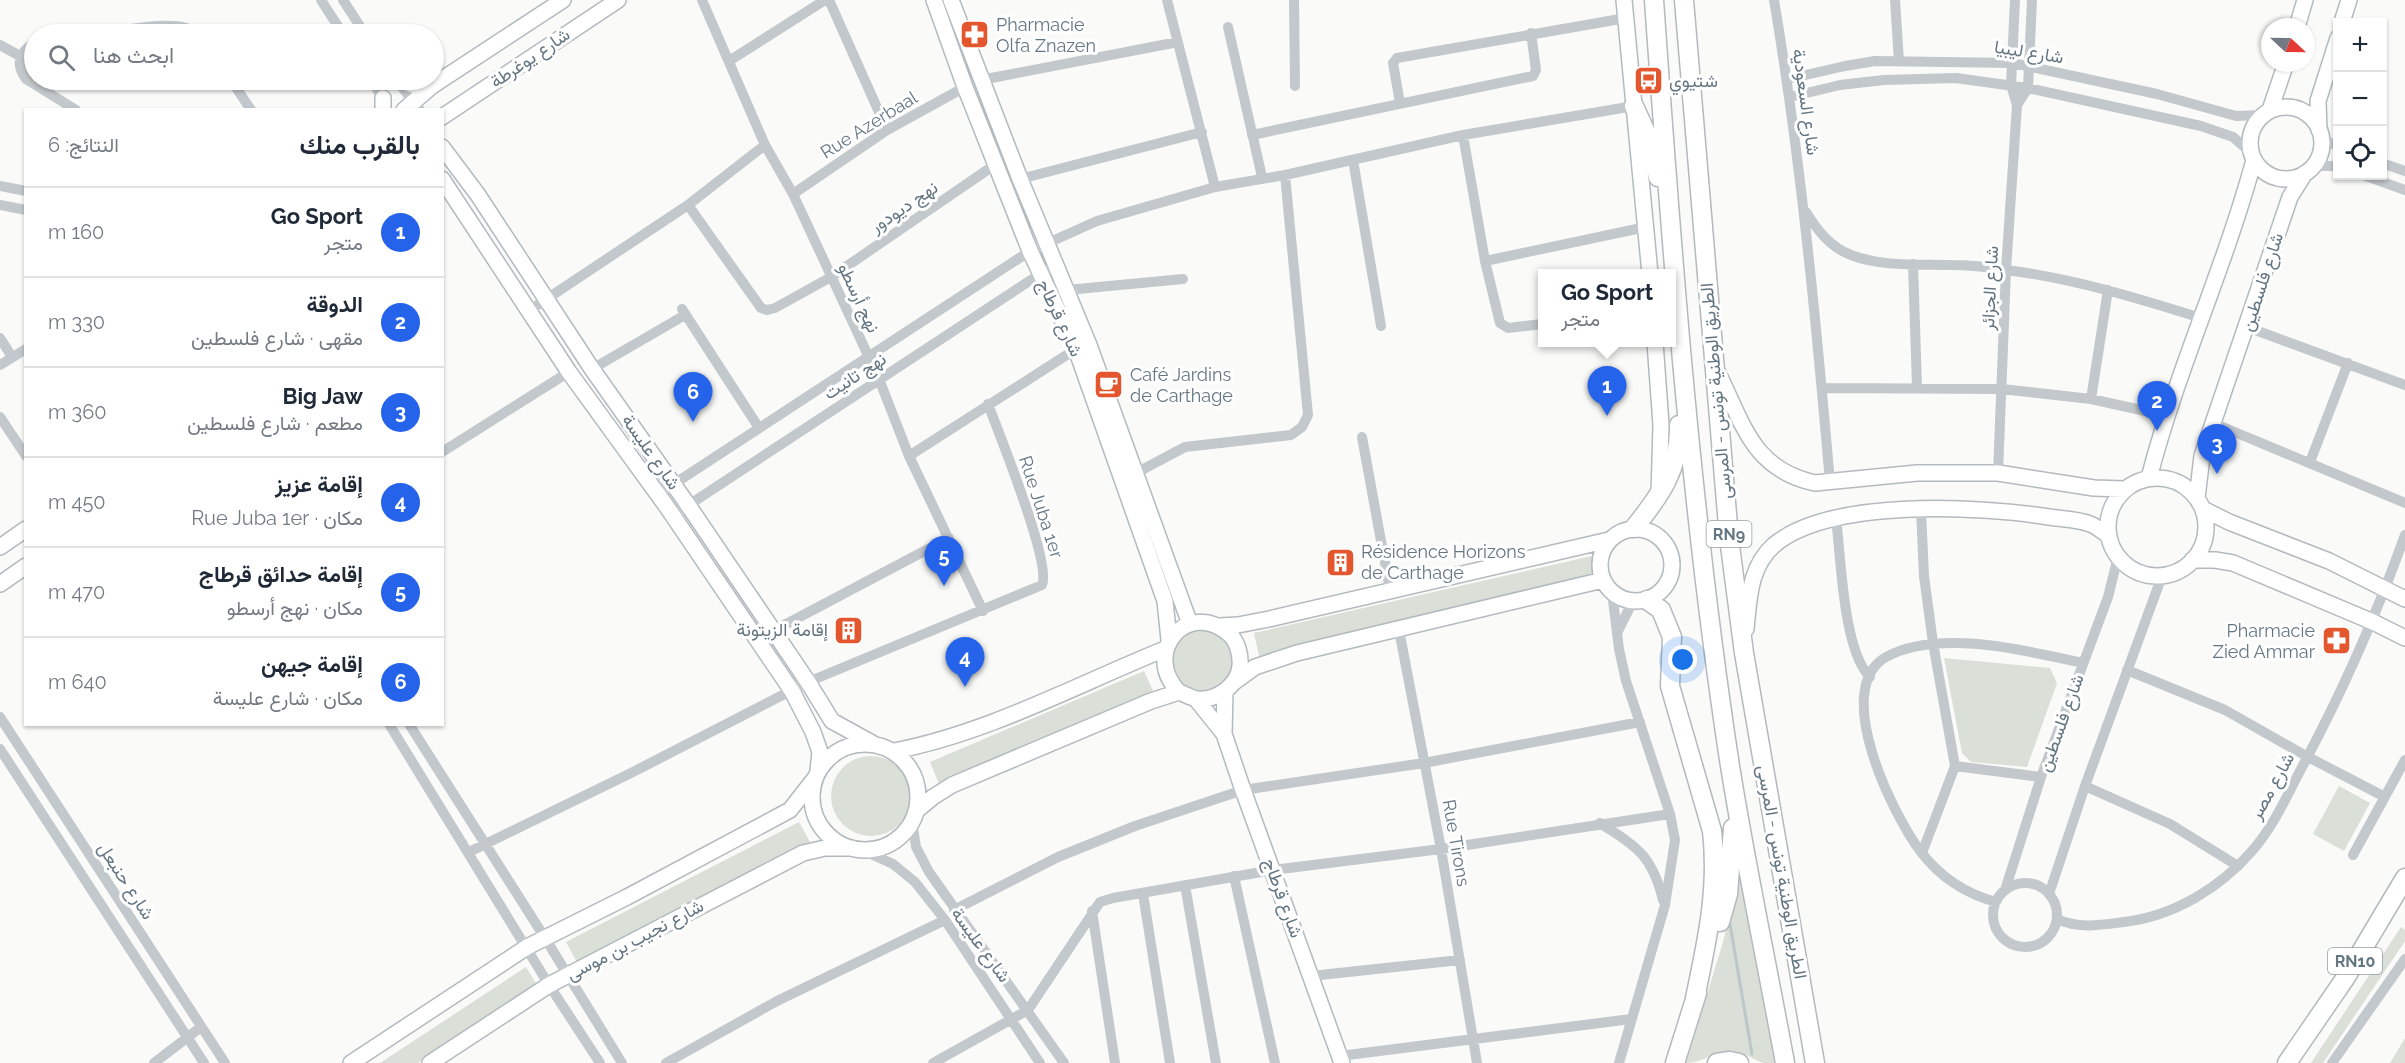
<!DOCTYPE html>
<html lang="ar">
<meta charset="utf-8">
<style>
:root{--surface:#fff;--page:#f6f6f7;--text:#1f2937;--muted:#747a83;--line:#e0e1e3;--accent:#2563eb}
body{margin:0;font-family:Raleway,Vazirmatn,sans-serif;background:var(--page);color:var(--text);direction:rtl}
.controls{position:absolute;right:18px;top:18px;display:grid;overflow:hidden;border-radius:0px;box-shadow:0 2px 4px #0004}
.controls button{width:54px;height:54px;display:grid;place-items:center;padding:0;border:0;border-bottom:2px solid var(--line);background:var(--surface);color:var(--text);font:30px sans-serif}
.compass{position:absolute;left:2261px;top:18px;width:54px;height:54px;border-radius:50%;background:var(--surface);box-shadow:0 2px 4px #0004;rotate:112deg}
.you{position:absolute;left:1683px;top:660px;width:21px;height:21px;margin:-15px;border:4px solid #fff;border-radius:50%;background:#1a73e8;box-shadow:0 0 0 9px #1a73e833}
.badge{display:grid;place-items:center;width:39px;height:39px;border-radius:50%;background:var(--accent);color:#fff;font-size:20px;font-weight:700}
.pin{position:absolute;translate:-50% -50px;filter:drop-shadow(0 2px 3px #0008)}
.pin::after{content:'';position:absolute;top:32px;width:21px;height:18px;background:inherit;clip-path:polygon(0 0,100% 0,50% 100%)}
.popup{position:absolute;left:1538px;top:269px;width:138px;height:78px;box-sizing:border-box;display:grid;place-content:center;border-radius:0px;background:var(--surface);filter:drop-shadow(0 2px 4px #0005);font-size:20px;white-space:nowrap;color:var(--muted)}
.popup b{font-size:22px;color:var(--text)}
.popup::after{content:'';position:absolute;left:50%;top:100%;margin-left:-12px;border:12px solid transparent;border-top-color:var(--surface)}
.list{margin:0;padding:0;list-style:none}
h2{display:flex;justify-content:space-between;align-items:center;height:78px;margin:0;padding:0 24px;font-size:26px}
h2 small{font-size:20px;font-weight:400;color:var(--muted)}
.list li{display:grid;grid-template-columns:39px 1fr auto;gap:18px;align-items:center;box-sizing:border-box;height:90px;padding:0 24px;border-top:2px solid var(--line)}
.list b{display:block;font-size:22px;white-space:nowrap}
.list p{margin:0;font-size:20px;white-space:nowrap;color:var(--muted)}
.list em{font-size:20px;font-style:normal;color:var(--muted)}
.icon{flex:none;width:33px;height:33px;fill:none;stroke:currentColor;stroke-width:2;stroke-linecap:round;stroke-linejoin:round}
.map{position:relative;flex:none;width:2405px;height:1063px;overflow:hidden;direction:ltr}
.search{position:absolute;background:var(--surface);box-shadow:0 2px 4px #0004;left:24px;top:24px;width:420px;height:66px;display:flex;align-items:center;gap:15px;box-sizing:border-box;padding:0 21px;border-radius:33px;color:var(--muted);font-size:22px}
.panel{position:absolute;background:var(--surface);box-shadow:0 2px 4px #0004;left:24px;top:108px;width:420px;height:618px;border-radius:0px;direction:rtl}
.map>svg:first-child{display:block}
.green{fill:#dadfd7}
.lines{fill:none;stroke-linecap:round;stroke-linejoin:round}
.stream{stroke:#bbc7cb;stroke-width:3}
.secondary-casing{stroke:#b3babf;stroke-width:18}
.highway-casing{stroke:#b4b9bd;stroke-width:21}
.street{stroke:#c3c8cc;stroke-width:10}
.secondary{stroke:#fff;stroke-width:15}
.highway{stroke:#fff;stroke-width:18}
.labels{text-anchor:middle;stroke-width:6;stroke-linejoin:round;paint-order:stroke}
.shield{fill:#fff;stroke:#939fa8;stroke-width:1.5}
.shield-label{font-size:16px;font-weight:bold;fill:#657683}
.poi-label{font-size:18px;fill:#657683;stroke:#fff;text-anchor:start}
.street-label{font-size:18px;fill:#657683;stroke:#fff}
</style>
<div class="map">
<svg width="2405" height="1063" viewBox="0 0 2405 1063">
<rect width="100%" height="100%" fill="#fafaf8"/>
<path class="green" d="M 1596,555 L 1601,577 L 1259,656 L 1254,633 Z
M1171 660a31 31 0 1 1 62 0a31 31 0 1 1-62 0Z
M 1944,658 L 2050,668 L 2057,683 L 2027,767 L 1971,762 L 1962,753 Z
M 1144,671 L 1154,693 L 939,784 L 930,762 Z
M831 796a40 40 0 1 1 80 0a40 40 0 1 1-80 0Z
M 2339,786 L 2370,803 L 2344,851 L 2313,834 Z
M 799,822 L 811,844 L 578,964 L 566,942 Z
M 1740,870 L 1779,1063 C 1774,1063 1768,1063 1764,1063 C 1753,1060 1745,1052 1732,1051 C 1715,1051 1702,1063 1686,1063 L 1723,942 Z
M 2401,927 L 2405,930 L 2405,941 L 2323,1063 L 2311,1063 Z
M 526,967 L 537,985 L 418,1063 L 380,1063 Z
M 2405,1038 L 2405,1063 L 2390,1063 Z"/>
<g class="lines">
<path class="stream" d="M 1730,924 L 1752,1054"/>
<defs>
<path id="secondary" d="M 934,0 L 965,87 L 1030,251 L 1076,349 L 1165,601 L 1169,640
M 951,0 L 1020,179 L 1089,345 L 1190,624
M 1624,0 L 1650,274
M 2342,22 L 2349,0
M 2297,27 L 2305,0
M 399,80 L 415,86 L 432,86
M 383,98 L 383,110
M2250 143a36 36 0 1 1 72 0a36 36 0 1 1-72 0Z
M 404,110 L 432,86 L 563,0
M 2270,110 L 2286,63
M 442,117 L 618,0
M 2319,130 L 2318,101 L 2338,38
M 442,147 L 478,195 L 592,369 L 688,505 L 808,682 L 832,721 L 872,743
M 442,179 L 569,372 L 667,507 L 792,691 L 813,732 L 820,752 L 818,771
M 1655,342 L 1661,425 L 1659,495
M 1717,371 C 1743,422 1751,469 1815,483 L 1917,473 L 1998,473 L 2094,488 L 2124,489
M 2149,478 C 2177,370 2225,267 2254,160
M2108 527a49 49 0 1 1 98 0a49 49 0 1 1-98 0Z
M 2197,498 L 2202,456 L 2213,423 L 2290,197 L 2305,173
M 2203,509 L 2229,522 L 2329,561 L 2405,599
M1600 565a36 36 0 1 1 72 0a36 36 0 1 1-72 0Z
M 0,547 L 26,529
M 2192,560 L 2215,560 L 2233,563 L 2373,622 L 2405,638
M 0,584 L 26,566
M 1219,626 L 1238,625 L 1269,619 L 1609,540
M 1746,629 C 1749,600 1749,567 1774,545 C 1830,498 1979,506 2049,517 C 2062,519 2078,519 2090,524 C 2096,526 2103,532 2109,536
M 1233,683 L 1255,667 L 1297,653 L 1603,580
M 1225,691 L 1224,734 L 1243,790 L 1342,1063
M 1196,699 L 1224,734
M812 797a53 53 0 1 1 106 0a53 53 0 1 1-106 0Z
M 894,751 C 988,733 1076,685 1165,649
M 916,811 L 933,797 L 952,785 L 1151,701 L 1179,692 C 1185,694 1191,698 1197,699 C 1216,701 1238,686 1240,666 C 1241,654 1237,640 1228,633 C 1187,599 1141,653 1179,692
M 351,1063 L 527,947 L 627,897 L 790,810 L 815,778
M 430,1063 L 549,985 L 803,853 L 825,848 L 852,848"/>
<path id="highway" d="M 1654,0 C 1672,256 1691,512 1730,766 C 1746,866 1767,964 1785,1063
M 1684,0 L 1729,538 L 1744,653 L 1815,1063
M 1634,106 L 1649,139 L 1658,177
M 1634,528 C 1660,496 1680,468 1679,425
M 1647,600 L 1661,610 L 1672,637 L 1670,686 L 1712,831 C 1719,891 1706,945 1694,1003
M 1720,922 L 1728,894 L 1733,828
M 1675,1063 L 1697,993
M 1717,1063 L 1730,1061 L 1739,1063
M 2287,1063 L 2346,977 L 2405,878"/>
</defs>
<use href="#secondary" class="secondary-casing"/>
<use href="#highway" class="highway-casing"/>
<path class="street" d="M 321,0 L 343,34
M 343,0 L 365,34
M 702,0 L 765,145 L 793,194 L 879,379 L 909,456 L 983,611
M 829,0 L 887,130
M 1167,0 L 1215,187
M 1294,0 L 1295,86
M 1774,0 C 1801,160 1816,321 1830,482
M 1895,0 L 1899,61
M 1228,27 L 1262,177
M 101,34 C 124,31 180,17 198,34
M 34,43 C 19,52 15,64 26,79 L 76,110
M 0,45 L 20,56
M 729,61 L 825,0
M 1788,79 L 1845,66 L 1875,61 L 2013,63 L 2157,94 L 2236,116 L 2262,115
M 231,80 L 251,110
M 371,80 L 385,102
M 396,80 L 420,110
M 981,80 L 1178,42
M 1790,97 L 1840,85 L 1884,80 L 1956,78 L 2028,88 L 2201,126 L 2233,137 L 2251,153
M 1400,103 L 1393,63 L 1397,58 L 1626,18
M 2017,105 L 2028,88 L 2032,0
M 1252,135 L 1533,76 L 1536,70 L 1531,33
M 1463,135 L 1485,261 L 1500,323 L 1508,328 L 1542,324
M 2321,139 L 2338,146
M 1353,160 L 1381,326
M 2382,163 L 2405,171
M 2312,166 L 2338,166
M 2366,176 L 2405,190
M 1020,179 L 1202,132
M 0,186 L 26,191
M 793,194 L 887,130 L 965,87
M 0,205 L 26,210
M 688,205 L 761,308 L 767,310 L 775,308 L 831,277 L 996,164
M 1806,212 C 1817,230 1830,247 1851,255 C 1882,267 1919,264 1951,265 C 1969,265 1988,267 2006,270 C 2072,278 2137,298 2201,318
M 1485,261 L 1646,227
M 1913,264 L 1917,387
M 1067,290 L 1183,279
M 682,309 L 759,428
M 530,310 L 688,205 L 765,145
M 2247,327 L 2405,385
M 0,338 L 12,357
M 0,365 L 26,349
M 592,369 L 685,315
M 1822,388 L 2002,389 L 2091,399 L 2168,416
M 2091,399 L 2108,290
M 0,417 L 26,456
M 2213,423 L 2405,503
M 1362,437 L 1390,590
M 442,452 L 569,372
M 909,456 L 1076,349
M 2310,462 L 2348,363
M 1136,473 L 1185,447 L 1291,435 L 1302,427 L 1308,415 L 1285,175
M 1998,473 L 2006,270 L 2017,105 L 2011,85 L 2015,0
M 657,495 L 1030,251 L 1097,221 L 1215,187 L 1285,175 L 1463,135 L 1634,106
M 1921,510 L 1924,576 L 1933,643 L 1955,766 L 1922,853
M 672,516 L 1040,274 L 1057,266
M 1836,518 C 1841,557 1843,651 1870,677
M 1612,592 L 1619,649 L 1626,681 L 1670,814 L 1675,840 L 1665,905 L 1619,1063
M 1399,630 L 1441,849 L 1477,1063
M 773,631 L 949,538
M 1617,633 L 1633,601
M 2127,670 L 2225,710 L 2308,757 L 2385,797
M 0,717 L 225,1063
M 389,724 L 549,985 L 600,1063
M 409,724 L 545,938 L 622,1063
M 0,749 L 204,1063
M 1955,766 L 2041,777
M 2085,786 L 2170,824 L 2238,866
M 912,821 L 916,847 L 929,872 L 1064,1063
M 1600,823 C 1637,847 1652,855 1663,900
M 862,850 L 893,864 L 915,882 L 945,920 L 1040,1063
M 469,852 L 631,773 L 808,682 L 1042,585 C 1052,563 999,434 988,404
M 2353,855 L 2405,760
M 1234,876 L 1275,1063
M1993 915a32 32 0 1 1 64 0a32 32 0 1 1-64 0Z
M 1185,885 L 1216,1063
M 2005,890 L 2041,777 L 2108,597 L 2118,557
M 1143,894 L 1170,1063
M 2049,894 L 2085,786 L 2162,576
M 1996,902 C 1967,894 1940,877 1921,852 C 1894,817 1830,689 1886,657 C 1939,628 2027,651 2083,663
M 954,910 L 1058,857 L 1135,826 L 1243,790 L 1424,763 L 1640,722
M 1092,911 L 1115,1063
M 2057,919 C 2078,929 2101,925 2124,922 C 2174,916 2220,888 2252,851 C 2273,827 2287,796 2301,769 C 2342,693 2376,616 2405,535
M 1311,976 L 1460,960
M 1340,1056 L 1631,1019
M 154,1063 L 201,1027
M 666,1063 L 777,1001 L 945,920
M 933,1063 L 1028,1010 L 1100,902 L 1113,898 L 1273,870 L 1441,849 L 1670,814
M 2332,1063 L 2405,959"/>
<use href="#secondary" class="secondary"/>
<use href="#highway" class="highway"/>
</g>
<defs>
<symbol id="pharmacy-square" viewBox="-11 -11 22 22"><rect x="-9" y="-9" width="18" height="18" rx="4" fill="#e4572e" stroke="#fff"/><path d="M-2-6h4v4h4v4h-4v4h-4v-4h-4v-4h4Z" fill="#fff"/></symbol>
<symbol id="bus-square" viewBox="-11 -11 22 22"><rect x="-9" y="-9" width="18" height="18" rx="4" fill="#e4572e" stroke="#fff"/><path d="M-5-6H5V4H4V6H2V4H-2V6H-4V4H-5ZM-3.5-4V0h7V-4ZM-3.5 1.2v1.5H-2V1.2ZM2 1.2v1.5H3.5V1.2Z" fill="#fff"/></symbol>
<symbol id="cafe-square" viewBox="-11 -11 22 22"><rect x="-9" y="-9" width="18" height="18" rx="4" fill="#e4572e" stroke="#fff"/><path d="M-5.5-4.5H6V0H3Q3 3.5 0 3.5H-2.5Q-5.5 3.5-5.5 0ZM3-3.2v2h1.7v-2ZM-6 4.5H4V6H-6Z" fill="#fff"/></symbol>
<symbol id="building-square" viewBox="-11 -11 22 22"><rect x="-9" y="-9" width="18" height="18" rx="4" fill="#e4572e" stroke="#fff"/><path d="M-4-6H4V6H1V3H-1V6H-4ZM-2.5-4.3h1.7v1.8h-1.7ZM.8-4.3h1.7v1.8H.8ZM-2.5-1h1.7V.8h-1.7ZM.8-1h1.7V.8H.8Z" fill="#fff"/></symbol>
</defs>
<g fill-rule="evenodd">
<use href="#pharmacy-square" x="958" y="18" width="33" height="33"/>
<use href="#bus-square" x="1632" y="64" width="33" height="33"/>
<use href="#cafe-square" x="1092" y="368" width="33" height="33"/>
<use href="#building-square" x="1324" y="546" width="33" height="33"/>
<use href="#building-square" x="832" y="614" width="33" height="33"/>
<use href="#pharmacy-square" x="2320" y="624" width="33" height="33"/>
</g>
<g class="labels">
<g class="shield">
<rect x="1706.5" y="521" width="45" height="26" rx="4.5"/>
<rect x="2328" y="948" width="54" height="26" rx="4.5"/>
</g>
<g class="shield-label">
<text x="1729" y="540">RN9</text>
<text x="2355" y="967">RN10</text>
</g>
<g class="poi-label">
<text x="996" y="31">Pharmacie<tspan x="996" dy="21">Olfa Znazen</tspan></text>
<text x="1669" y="87">شتيوي</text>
<text x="1130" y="381">Café Jardins<tspan x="1130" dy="21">de Carthage</tspan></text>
<text x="1361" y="558">Résidence Horizons<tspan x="1361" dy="21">de Carthage</tspan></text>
<text x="828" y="636" text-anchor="end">إقامة الزيتونة</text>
<text x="2315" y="637" text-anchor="end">Pharmacie<tspan x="2315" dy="21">Zied Ammar</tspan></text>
</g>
<g class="street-label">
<text transform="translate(2029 52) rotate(9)" y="6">شارع ليبيا</text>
<text transform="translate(530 58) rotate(-34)" y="6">شارع يوغرطة</text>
<text transform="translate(1806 102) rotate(82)" y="6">شارع السعودية</text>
<text transform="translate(869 125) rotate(-32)" y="6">Rue Azerbaal</text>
<text transform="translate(904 207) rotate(-34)" y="6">نهج ديودور</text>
<text transform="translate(2262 282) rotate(-72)" y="6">شارع فلسطين</text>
<text transform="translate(1990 288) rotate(-87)" y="6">شارع الجزائر</text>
<text transform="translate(859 298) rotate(65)" y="6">نهج أرسطو</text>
<text transform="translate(1060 318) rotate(65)" y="6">شارع قرطاج</text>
<text transform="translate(855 376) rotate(-33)" y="6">نهج تانيت</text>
<text transform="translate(1716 391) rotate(-95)" y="6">الطريق الوطنية تونس - المرسى</text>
<text transform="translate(651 452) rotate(55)" y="6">شارع عليسة</text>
<text transform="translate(1041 507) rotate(72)" y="6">Rue Juba 1er</text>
<text transform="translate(2061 723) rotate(-70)" y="6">شارع فلسطين</text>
<text transform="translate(2272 786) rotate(-61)" y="6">شارع مصر</text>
<text transform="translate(1456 843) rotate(80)" y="6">Rue Tirons</text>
<text transform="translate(1782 872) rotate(80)" y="6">الطريق الوطنية تونس - المرسى</text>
<text transform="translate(126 881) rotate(57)" y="6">شارع حنبعل</text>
<text transform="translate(1283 898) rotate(70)" y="6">شارع قرطاج</text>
<text transform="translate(635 940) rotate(-28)" y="6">شارع نجيب بن موسى</text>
<text transform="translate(981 945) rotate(54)" y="6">شارع عليسة</text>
</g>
</g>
</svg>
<div class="controls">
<button>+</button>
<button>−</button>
<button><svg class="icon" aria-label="locate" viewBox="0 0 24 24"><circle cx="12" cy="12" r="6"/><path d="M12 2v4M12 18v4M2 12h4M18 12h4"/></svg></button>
</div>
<svg class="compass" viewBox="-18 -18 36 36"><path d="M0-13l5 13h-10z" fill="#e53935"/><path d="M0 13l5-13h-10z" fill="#747a83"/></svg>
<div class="you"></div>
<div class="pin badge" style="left:1607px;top:416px">1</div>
<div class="popup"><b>Go Sport</b>متجر</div>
<div class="pin badge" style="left:2157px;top:431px">2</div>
<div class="pin badge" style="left:2217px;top:474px">3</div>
<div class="pin badge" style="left:965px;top:687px">4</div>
<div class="pin badge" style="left:944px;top:586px">5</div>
<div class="pin badge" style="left:693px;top:422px">6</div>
<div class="search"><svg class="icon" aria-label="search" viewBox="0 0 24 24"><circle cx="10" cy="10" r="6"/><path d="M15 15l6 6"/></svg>ابحث هنا</div>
<section class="panel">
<h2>بالقرب منك<small>النتائج: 6</small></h2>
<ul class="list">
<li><span class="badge">1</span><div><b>Go Sport</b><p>متجر</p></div><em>160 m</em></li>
<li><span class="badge">2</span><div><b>الدوقة</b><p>مقهى · شارع فلسطين</p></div><em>330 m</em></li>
<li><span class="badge">3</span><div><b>Big Jaw</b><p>مطعم · شارع فلسطين</p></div><em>360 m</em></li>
<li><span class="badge">4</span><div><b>إقامة عزيز</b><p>مكان · Rue Juba 1er</p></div><em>450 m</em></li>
<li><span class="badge">5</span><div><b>إقامة حدائق قرطاج</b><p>مكان · نهج أرسطو</p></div><em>470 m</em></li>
<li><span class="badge">6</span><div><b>إقامة جيهن</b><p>مكان · شارع عليسة</p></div><em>640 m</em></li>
</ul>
</section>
</div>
